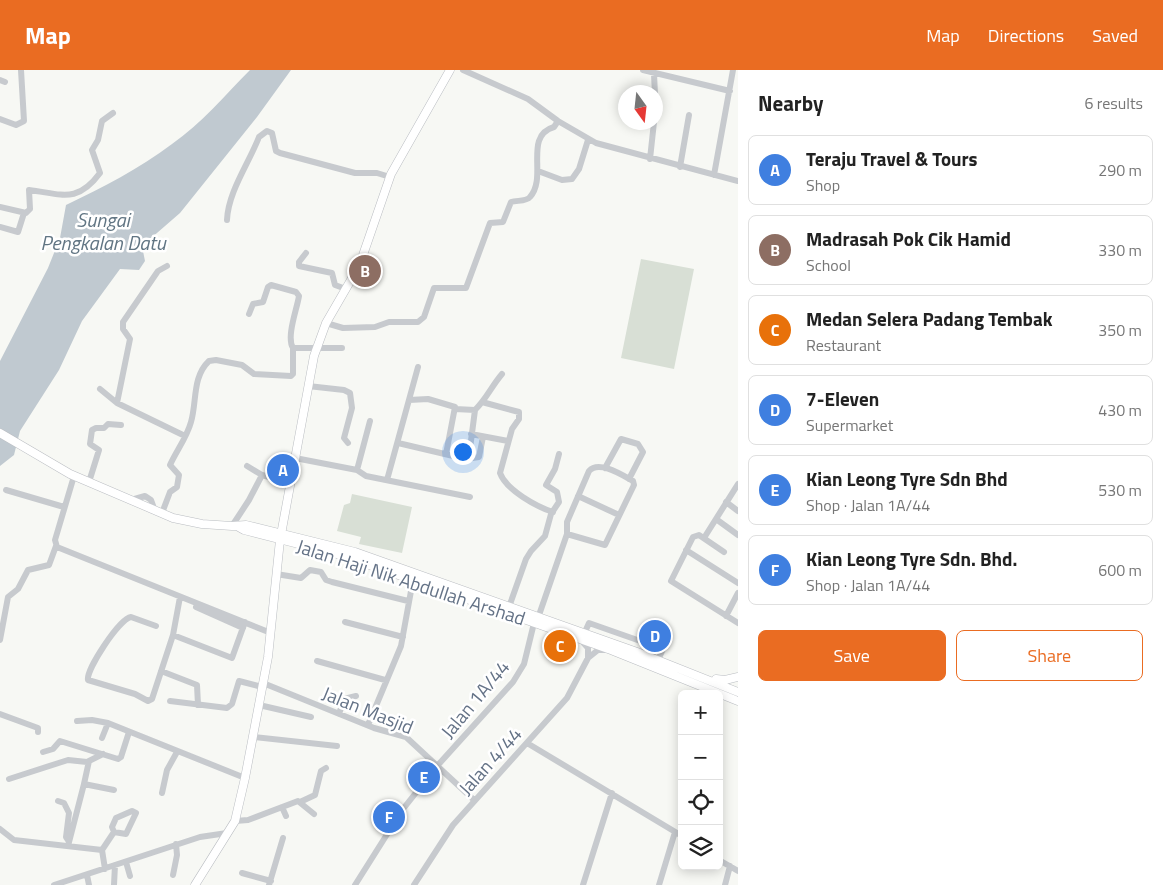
<!DOCTYPE html>
<meta charset="utf-8">
<style>
:root{--surface:#fff;--page:#f2f2f2;--text:#222;--muted:#767676;--line:#e0e0e0;--accent:#ea6c22}
body{margin:0;font-family:"Titillium Web",sans-serif;background:var(--page);color:var(--text)}
.controls{position:absolute;right:15px;bottom:15px;display:grid;overflow:hidden;border-radius:8px;box-shadow:0 2px 12px #0003}
.controls button{width:45px;height:45px;display:grid;place-items:center;padding:0;border:0;border-bottom:1px solid var(--line);background:var(--surface);color:var(--text);font:25px sans-serif}
.compass{position:absolute;left:618px;top:15px;width:45px;height:45px;border-radius:50%;background:var(--surface);box-shadow:0 2px 12px #0003;rotate:165deg}
.you{position:absolute;left:462px;top:381px;width:18px;height:18px;margin:-12px;border:4px solid #fff;border-radius:50%;background:#1a73e8;box-shadow:0 0 0 8px #1a73e833}
.badge{display:grid;place-items:center;width:32px;height:32px;border-radius:50%;background:var(--accent);color:#fff;font-size:16px;font-weight:700}
.pin{position:absolute;translate:-50% -50%;border:2px solid #fff;box-shadow:0 1px 5px #0006}
.list{margin:0;padding:0;list-style:none}
h2{display:flex;justify-content:space-between;align-items:center;height:65px;margin:0;padding:0 20px;font-size:21px}
h2 small{font-size:16px;font-weight:400;color:var(--muted)}
.list li{display:grid;grid-template-columns:32px 1fr auto;gap:15px;align-items:center;box-sizing:border-box;height:70px;margin:0 10px 10px;padding:0 10px;border:1px solid var(--line);border-radius:8px}
.list b{display:block;font-size:19px;white-space:nowrap}
.list p{margin:0;font-size:16px;white-space:nowrap;color:var(--muted)}
.list em{font-size:16px;font-style:normal;color:var(--muted)}
.actions{display:flex;gap:10px;padding:15px 20px}
.actions a{flex:1;padding:11px 0;border:1px solid var(--accent);border-radius:8px;text-align:center;font-size:18px;color:var(--accent)}
.actions .main{background:var(--accent);color:#fff}
.icon{flex:none;width:28px;height:28px;fill:none;stroke:currentColor;stroke-width:2;stroke-linecap:round;stroke-linejoin:round}
.map{position:relative;flex:none;width:738px;height:815px;overflow:hidden}
header{display:flex;align-items:center;gap:30px;box-sizing:border-box;height:70px;padding:0 25px;background:var(--accent);color:#fff}
header strong{font-size:24px}
nav{display:flex;gap:28px;margin-inline-start:auto;font-size:18px}
main{display:flex}
aside{flex:1;background:var(--surface)}
.map>svg:first-child{display:block}
.green{fill:#d8dfd5}
.water{fill:#c0c9d0}
.lines{fill:none;stroke-linecap:round;stroke-linejoin:round}
.major-casing{stroke:#babdc2;stroke-width:9}
.minor{stroke:#c7cace;stroke-width:6}
.major{stroke:#fff;stroke-width:8}
.labels{text-anchor:middle;stroke-width:5;stroke-linejoin:round;paint-order:stroke}
.street-label{font-size:19px;fill:#657387;stroke:#fff}
.water-label{font-size:20px;font-style:italic;fill:#617583;stroke:#fff}
</style>
<header>
<strong>Map</strong>
<nav><a>Map</a><a>Directions</a><a>Saved</a></nav>
</header>
<main>
<div class="map">
<svg width="738" height="815" viewBox="0 0 738 815">
<rect width="100%" height="100%" fill="#f7f8f4"/>
<path class="green" d="M 641,189 L 694,199 L 674,299 L 621,288 Z
M 352,424 L 412,437 L 402,483 L 359,474 L 361,467 L 337,461 L 344,435 L 350,433 Z"/>
<path class="water" d="M 250,0 L 291,0 L 257,47 L 180,143 L 142,176 L 145,191 L 139,200 L 120,199 L 82,251 L 59,300 L 20,361 L 14,385 L 0,396 L 0,291 L 48,198 L 60,168 L 66,135 C 103,117 139,99 172,74 C 201,54 225,25 250,0 Z"/>
<g class="lines">
<defs>
<path id="major" d="M 0,363 L 70,404 L 173,448 L 202,454 L 232,456 L 246,455 L 355,482 L 637,582 L 738,622
M 237,456 L 244,460 L 334,483 L 413,510 L 611,580 L 738,631
M 716,609 L 725,610 L 738,607
M 195,815 L 235,751 L 245,708 L 268,587 L 280,470 L 314,286 L 326,253 L 355,203 L 363,185 L 391,104 L 450,0"/>
</defs>
<use href="#major" class="major-casing"/>
<path class="minor" d="M 463,0 L 528,29 L 558,51 L 596,73 L 738,111
M 643,0 L 730,21
M 654,4 L 656,45
M 0,10 L 5,12
M 0,49 L 16,55 L 24,51 L 21,0
M 650,89 L 654,52
M 680,97 L 689,45
M 538,101 L 562,110 L 572,109 L 579,99 L 588,70
M 714,105 L 733,0
M 0,137 L 26,143 L 30,139 L 29,120 C 62,124 77,134 100,103 L 92,80 L 98,70 L 102,51 L 113,43
M 227,150 C 228,122 249,93 259,67 L 267,61 L 272,63 L 276,81 L 280,83 L 355,103 L 377,103 L 390,107
M 0,157 L 18,162 L 24,143
M 306,183 L 299,192 L 299,196 L 332,203 L 335,215 L 346,219
M 355,203 L 369,206 L 378,201
M 249,244 L 253,234 L 263,232 L 268,217 L 271,215 L 296,222 L 299,226 C 297,239 286,267 293,278
M 326,253 L 343,258 L 375,257 L 389,252 L 418,252 L 424,247 L 434,218 L 466,218 L 490,153 L 503,152 L 511,132 C 517,130 526,132 530,127 C 548,107 523,66 554,57 L 558,51
M 308,316 L 344,320 L 350,323 L 352,338 L 344,368 L 348,373
M 100,319 L 117,333 L 185,366
M 409,330 L 428,329 L 455,337 L 446,384
M 482,332 L 519,342 L 519,349 L 512,359 L 500,403 C 506,420 537,437 553,442
M 117,333 L 130,269 L 123,259 L 123,252 L 158,201 L 167,196
M 455,339 L 475,340 C 487,328 491,317 502,304
M 471,364 L 508,371
M 398,373 L 466,389 L 469,386 L 475,340
M 295,388 L 357,400 L 366,406 L 470,427
M 466,389 L 479,387 L 483,367
M 247,396 L 262,405
M 605,398 L 621,369 L 638,374 L 643,382 L 629,409
M 357,400 L 370,351
M 74,406 L 55,470 L 57,477 L 271,563
M 387,410 L 418,297
M 89,412 L 99,380 L 90,374 L 92,360 L 96,358 L 104,358 L 108,354 L 121,355
M 6,420 L 64,437
M 578,426 L 619,445
M 131,430 L 145,426 L 151,430 L 155,441
M 726,432 L 738,441
M 162,443 L 170,422 L 177,417 L 179,405 L 170,395 C 177,380 187,367 191,352 C 197,332 192,307 209,291 L 216,290 L 242,295 L 254,304 L 291,306 L 293,304 L 293,278 L 342,278
M 716,449 L 738,465
M 232,456 L 249,430 L 262,405 L 290,413
M 704,468 L 738,414
M 686,480 L 738,513
M 724,482 L 699,465 L 693,467 L 671,511 L 738,553
M 276,504 L 301,508 L 310,500 L 321,502 L 326,510 L 332,512 L 408,531
M 196,537 L 243,558
M 509,537 L 526,489 L 531,481 L 545,466 L 551,444 L 559,432 L 557,422 L 546,415 L 555,399 L 559,384
M 726,546 L 738,523
M 538,548 L 567,464 L 567,452 L 589,401 C 599,390 622,405 633,411 L 634,415 L 605,475 L 567,464
M 345,552 L 403,567
M 156,556 L 131,547 C 119,549 86,600 88,610 L 135,624 L 148,631 L 152,629 L 173,565 L 180,527
M 584,564 L 589,553 L 663,579 L 658,590
M 173,565 L 232,588 L 245,552
M 0,570 L 8,527 L 18,519 L 28,500 L 49,495 L 56,476
M 581,570 L 588,578 L 588,588
M 317,591 L 385,610
M 161,601 L 197,615 L 198,635
M 263,613 L 374,658 L 406,667 L 474,730
M 170,631 L 227,638 L 232,634 L 239,611 L 262,617
M 259,635 L 311,647
M 0,644 L 38,658 L 38,662
M 339,644 L 344,629 L 356,626
M 77,651 L 92,650 L 108,653 L 245,708
M 368,655 L 401,576 L 413,510
M 253,667 L 337,676
M 102,668 L 108,653
M 527,673 L 682,766
M 43,682 L 53,679 L 60,671 L 118,689 L 121,687 L 129,662
M 9,709 L 68,690 L 87,692 L 103,684
M 84,714 L 89,691
M 162,723 L 167,700 L 177,682
M 58,731 L 64,733 L 69,743 L 66,767 L 68,770
M 300,732 L 315,725 L 321,701 L 326,698
M 282,737 L 286,746
M 235,751 L 248,750 L 298,731 L 314,744
M 0,759 L 14,770 L 102,780 L 105,799
M 68,776 L 84,714 L 114,720
M 102,780 L 114,762 L 112,757 L 116,748 L 132,741 L 136,743 L 126,764 L 114,762
M 719,790 L 738,801
M 126,792 L 130,806
M 242,803 L 271,811
M 87,805 L 89,815
M 173,805 L 177,785 L 176,774
M 54,815 L 200,767 L 227,763
M 114,815 L 115,795
M 269,815 L 283,768
M 355,815 L 403,739 L 438,695 L 513,612 L 524,594 L 534,553
M 414,815 L 453,755 L 567,628 L 588,588 L 598,580 L 609,580
M 583,815 L 612,723
M 659,815 L 675,762
M 725,815 L 730,796"/>
<use href="#major" class="major"/>
</g>
<g class="labels">
<g class="street-label">
<text transform="translate(411 512) rotate(18)" y="7">Jalan Haji Nik Abdullah Arshad</text>
<text transform="translate(475 629) rotate(-50)" y="7">Jalan 1A/44</text>
<text transform="translate(368 640) rotate(22)" y="7">Jalan Masjid</text>
<text transform="translate(490 691) rotate(-48)" y="7">Jalan 4/44</text>
</g>
<g class="water-label">
<text x="103" y="157">Sungai<tspan x="103" dy="23">Pengkalan Datu</tspan></text>
</g>
</g>
</svg>
<div class="controls">
<button>+</button>
<button>−</button>
<button><svg class="icon" aria-label="locate" viewBox="0 0 24 24"><circle cx="12" cy="12" r="6"/><path d="M12 2v4M12 18v4M2 12h4M18 12h4"/></svg></button>
<button><svg class="icon" aria-label="layers" viewBox="0 0 24 24"><path d="M12 4l9 5-9 5-9-5zM3 14l9 5 9-5"/></svg></button>
</div>
<svg class="compass" viewBox="-18 -18 36 36"><path d="M0-13l5 13h-10z" fill="#e53935"/><path d="M0 13l5-13h-10z" fill="#767676"/></svg>
<div class="you"></div>
<div class="pin badge" style="left:283px;top:400px;background:#3f7fe0">A</div>
<div class="pin badge" style="left:365px;top:201px;background:#8d6e63">B</div>
<div class="pin badge" style="left:560px;top:576px;background:#e8710a">C</div>
<div class="pin badge" style="left:655px;top:566px;background:#3f7fe0">D</div>
<div class="pin badge" style="left:424px;top:707px;background:#3f7fe0">E</div>
<div class="pin badge" style="left:389px;top:747px;background:#3f7fe0">F</div>
</div>
<aside>
<h2>Nearby<small>6 results</small></h2>
<ul class="list">
<li><span class="badge" style="background:#3f7fe0">A</span><div><b>Teraju Travel &amp; Tours</b><p>Shop</p></div><em>290 m</em></li>
<li><span class="badge" style="background:#8d6e63">B</span><div><b>Madrasah Pok Cik Hamid</b><p>School</p></div><em>330 m</em></li>
<li><span class="badge" style="background:#e8710a">C</span><div><b>Medan Selera Padang Tembak</b><p>Restaurant</p></div><em>350 m</em></li>
<li><span class="badge" style="background:#3f7fe0">D</span><div><b>7-Eleven</b><p>Supermarket</p></div><em>430 m</em></li>
<li><span class="badge" style="background:#3f7fe0">E</span><div><b>Kian Leong Tyre Sdn Bhd</b><p>Shop · Jalan 1A/44</p></div><em>530 m</em></li>
<li><span class="badge" style="background:#3f7fe0">F</span><div><b>Kian Leong Tyre Sdn. Bhd.</b><p>Shop · Jalan 1A/44</p></div><em>600 m</em></li>
</ul>
<div class="actions"><a class="main">Save</a><a>Share</a></div>
</aside>
</main>
